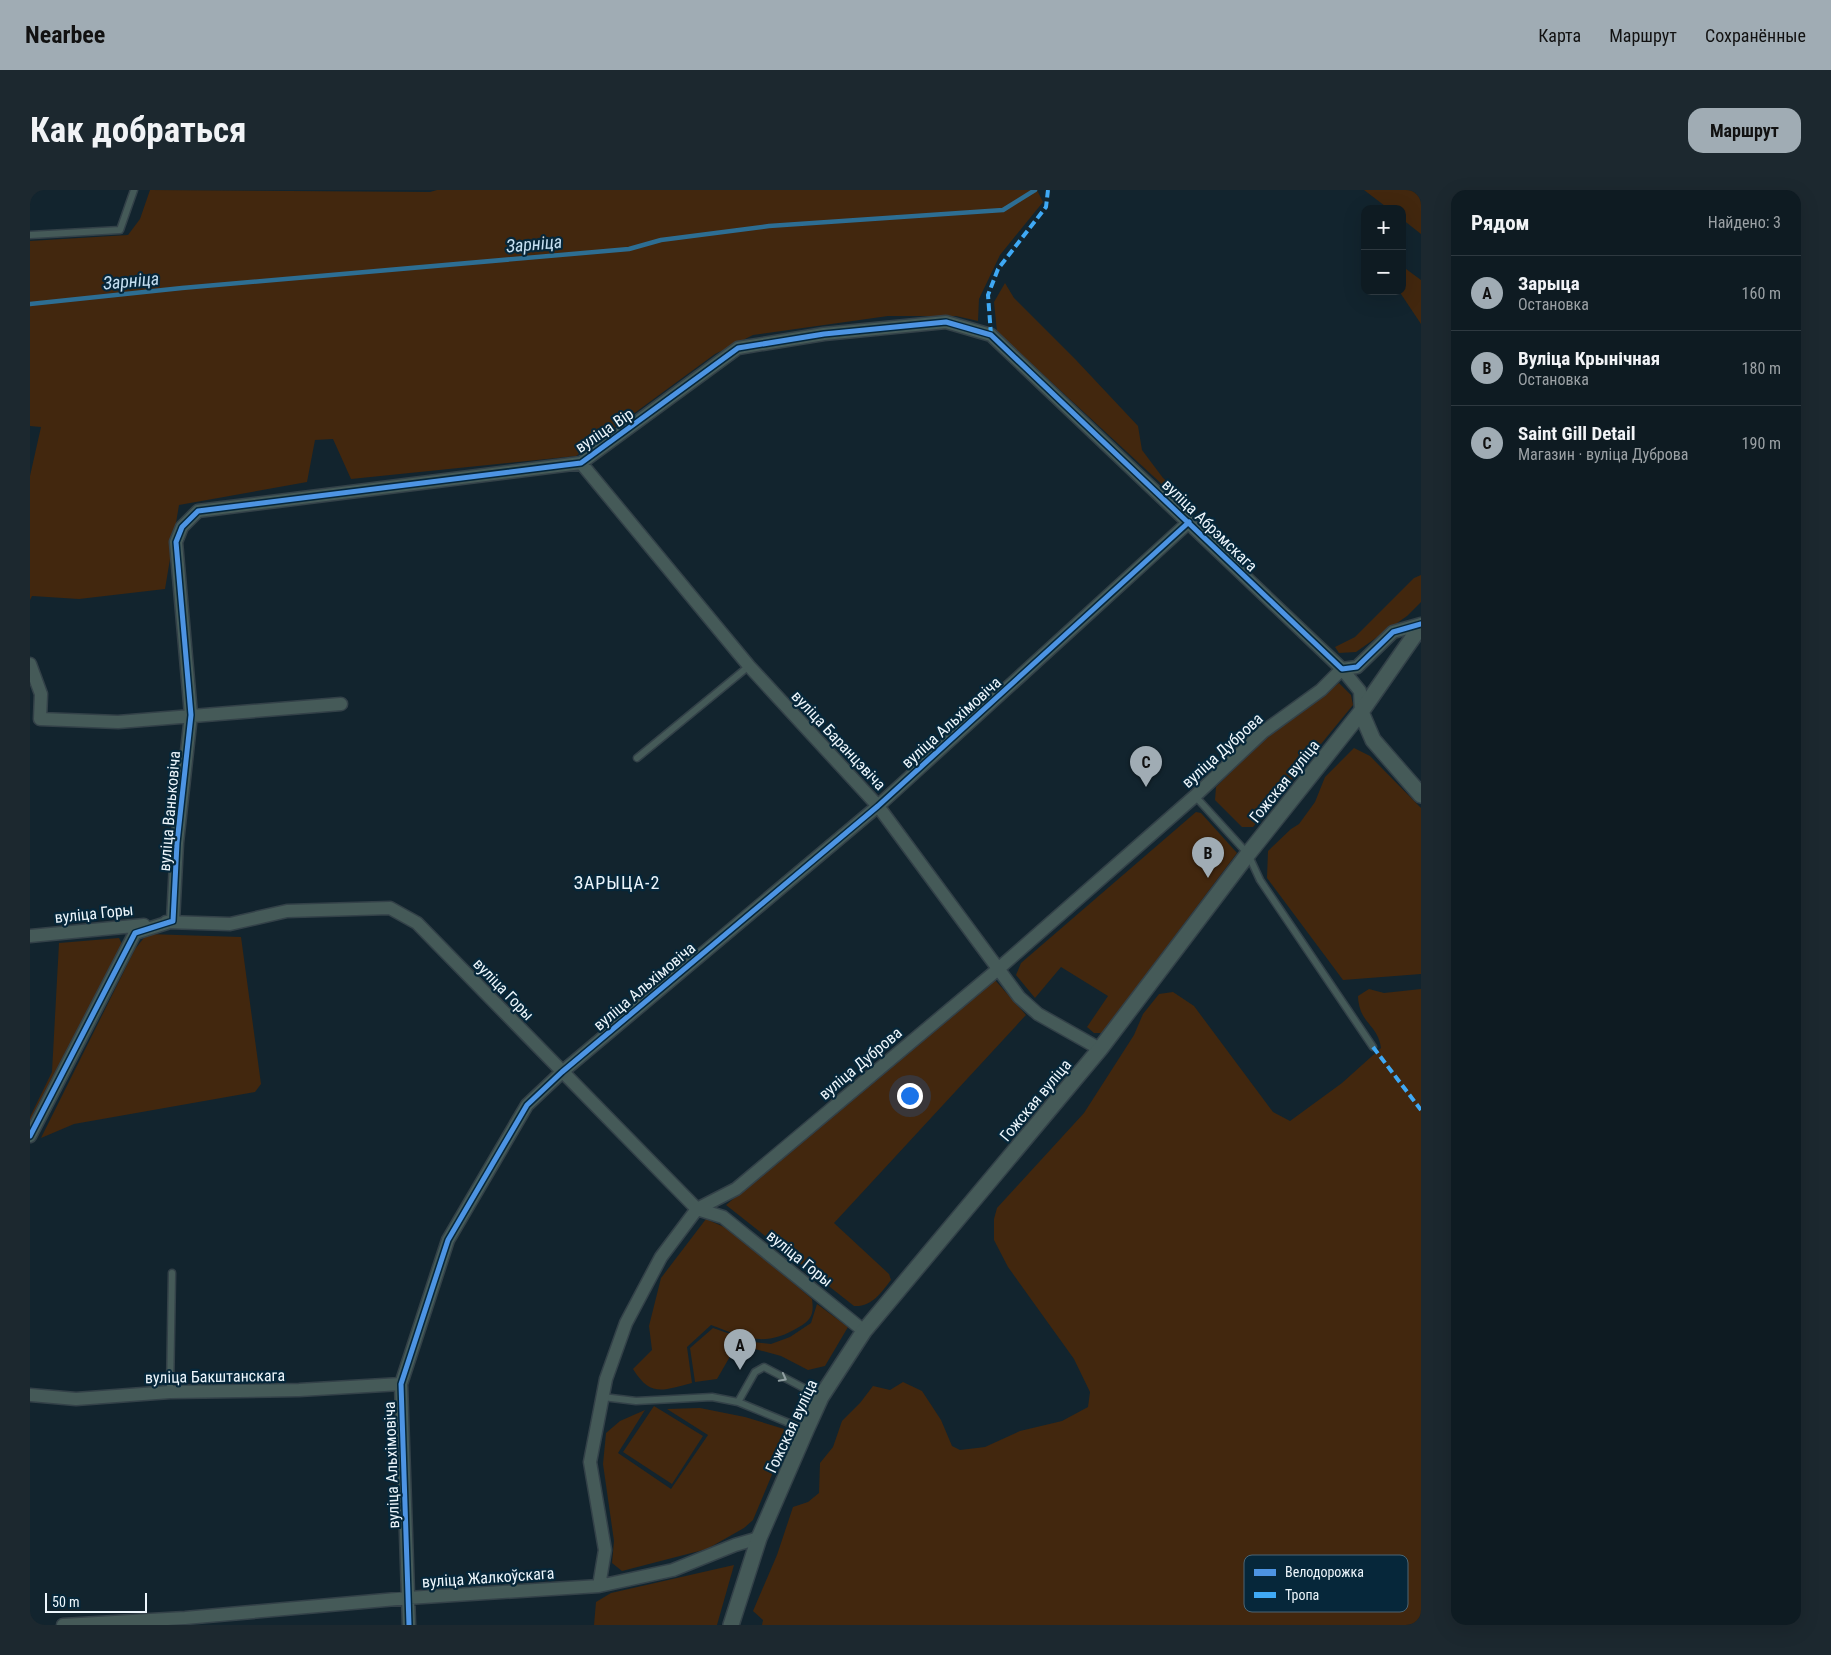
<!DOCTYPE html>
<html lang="ru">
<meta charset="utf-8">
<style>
:root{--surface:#0e1b22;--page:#1c282f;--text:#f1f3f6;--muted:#9ba1a5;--line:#2e3940;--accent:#a0acb4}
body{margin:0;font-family:"Roboto Condensed",sans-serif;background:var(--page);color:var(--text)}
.controls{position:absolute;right:15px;top:15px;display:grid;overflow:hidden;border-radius:10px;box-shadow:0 5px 20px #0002}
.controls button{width:45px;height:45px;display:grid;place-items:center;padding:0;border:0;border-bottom:1px solid var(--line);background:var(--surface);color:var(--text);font:25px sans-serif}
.scale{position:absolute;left:15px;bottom:12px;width:102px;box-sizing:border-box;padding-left:5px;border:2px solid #edf6fc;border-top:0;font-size:14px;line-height:18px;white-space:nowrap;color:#edf6fc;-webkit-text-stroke:4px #06273a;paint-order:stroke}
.you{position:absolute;left:879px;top:905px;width:18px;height:18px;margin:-12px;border:4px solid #fff;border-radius:50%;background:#1a73e8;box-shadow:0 0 0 8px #1a73e833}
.badge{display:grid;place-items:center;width:32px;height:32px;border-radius:50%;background:var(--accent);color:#111;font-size:16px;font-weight:700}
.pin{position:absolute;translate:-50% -41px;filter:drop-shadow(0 1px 2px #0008)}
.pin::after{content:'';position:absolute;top:26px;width:18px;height:15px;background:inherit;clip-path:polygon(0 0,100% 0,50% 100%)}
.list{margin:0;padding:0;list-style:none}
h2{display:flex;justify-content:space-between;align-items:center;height:65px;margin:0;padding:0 20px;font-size:21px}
h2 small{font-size:16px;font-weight:400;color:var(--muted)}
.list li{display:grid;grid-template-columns:32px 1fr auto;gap:15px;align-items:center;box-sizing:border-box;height:75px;padding:0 20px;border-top:1px solid var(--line)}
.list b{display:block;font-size:19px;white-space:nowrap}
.list p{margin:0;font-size:16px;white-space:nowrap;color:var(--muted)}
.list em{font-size:16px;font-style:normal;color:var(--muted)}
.map{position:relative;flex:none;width:1391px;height:1435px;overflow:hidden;border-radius:15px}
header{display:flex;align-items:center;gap:30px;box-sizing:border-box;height:70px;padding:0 25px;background:var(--accent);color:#111}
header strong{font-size:24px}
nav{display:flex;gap:28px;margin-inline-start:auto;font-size:18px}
.intro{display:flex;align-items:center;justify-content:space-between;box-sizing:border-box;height:120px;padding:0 30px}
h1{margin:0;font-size:35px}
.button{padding:12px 22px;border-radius:15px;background:var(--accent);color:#111;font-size:18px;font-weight:700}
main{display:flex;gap:30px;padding:0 30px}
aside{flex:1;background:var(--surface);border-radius:15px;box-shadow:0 5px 20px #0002}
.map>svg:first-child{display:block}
.green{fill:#42270e}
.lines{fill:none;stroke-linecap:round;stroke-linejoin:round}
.stream{stroke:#2d6e93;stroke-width:4.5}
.service-casing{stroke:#334148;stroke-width:9}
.minor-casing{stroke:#334148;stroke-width:15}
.tertiary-casing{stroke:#334148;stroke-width:18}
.service{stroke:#455a58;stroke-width:6}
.minor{stroke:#455a58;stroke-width:12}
.tertiary{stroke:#455a58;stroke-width:15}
.quiet{stroke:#3fa9f5;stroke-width:4;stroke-dasharray:8 4;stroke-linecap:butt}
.cycleway-casing{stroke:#06273a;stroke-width:8}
.cycleway{stroke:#4d94e3;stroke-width:5}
.oneway{stroke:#91a0a2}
.labels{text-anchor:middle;stroke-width:4.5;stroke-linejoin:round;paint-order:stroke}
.street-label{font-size:16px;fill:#edf6fc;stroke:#06273a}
.water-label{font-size:18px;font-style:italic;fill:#c6e0f2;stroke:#06273a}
.neighbourhood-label{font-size:18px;letter-spacing:1px;fill:#edf6fc;stroke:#06273a}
.key{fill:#06273a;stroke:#4b6574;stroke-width:1}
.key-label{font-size:14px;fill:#edf6fc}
</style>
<header>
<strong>Nearbee</strong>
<nav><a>Карта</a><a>Маршрут</a><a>Сохранённые</a></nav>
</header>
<div class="intro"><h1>Как добраться</h1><a class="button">Маршрут</a></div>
<main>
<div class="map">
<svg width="1391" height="1435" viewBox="0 0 1391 1435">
<rect width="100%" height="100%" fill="#12242e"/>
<path class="green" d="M 120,0 L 400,2 L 407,0 L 1007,0 L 1013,12 L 970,65 L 949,109 L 948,131 L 926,126 L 858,126 L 723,145 L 685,164 L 546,266 L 321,289 L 303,249 L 285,250 L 277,292 L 149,315 L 135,399 L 49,409 L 2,406 L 0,410 L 0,286 L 11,237 L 0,236 L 0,51 L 98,45 L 110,29 Z
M 1334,0 L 1391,0 L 1391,44 L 1372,29 L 1372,19 L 1359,19 Z
M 1372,76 L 1391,90 L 1391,134 L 1369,101 L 1372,101 Z
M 975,93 L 984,108 L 1046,170 L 1108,236 L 1112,260 L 1133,288 L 1156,309 L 1162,322 L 967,142 L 964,112 Z
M 1391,385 L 1391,412 L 1377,426 L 1326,462 L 1309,463 L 1305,457 L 1325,447 L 1384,388 Z
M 1309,493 L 1321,505 L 1323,515 L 1223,637 L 1212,637 L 1185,610 L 1186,597 L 1228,555 Z
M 1324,558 L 1340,566 L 1391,618 L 1391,784 L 1313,790 L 1237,688 L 1238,661 L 1261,639 L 1269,634 L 1285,612 L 1295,587 Z
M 1166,622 L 1171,623 L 1207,663 L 1072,843 L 1064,843 L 1057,837 L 1078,806 L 1031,777 L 1005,808 L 986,785 L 991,773 Z
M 117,744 L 211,747 L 231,894 L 225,902 L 44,934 L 11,948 L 105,759 Z
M 89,748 L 92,754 L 4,931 L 0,932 L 0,927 L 22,882 L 29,753 Z
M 965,790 L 996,825 L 804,1033 L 859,1084 L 861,1090 C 851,1103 842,1117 824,1116 L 696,1015 Z
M 1339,799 L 1354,803 L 1391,799 L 1391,1435 L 732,1435 L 733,1430 L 723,1421 L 747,1365 L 763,1317 L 778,1312 L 789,1303 L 790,1273 L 803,1257 L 812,1231 L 830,1213 L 843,1196 L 860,1200 L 873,1192 L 892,1201 L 911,1230 L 922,1256 L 930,1260 L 955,1257 L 990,1241 L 1032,1231 L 1058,1217 L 1060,1202 L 1044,1169 L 978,1077 L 964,1050 L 964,1029 L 967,1018 L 1054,923 L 1104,845 L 1113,824 L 1129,804 L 1143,802 L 1164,816 L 1243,922 L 1260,931 L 1312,893 L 1351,858 C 1348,834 1329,834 1328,806 Z
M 676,1029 L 703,1041 L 782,1109 C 784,1123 782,1130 769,1137 C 735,1158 716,1148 681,1135 L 657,1157 L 662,1193 C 633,1200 621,1208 603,1179 L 622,1160 L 619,1136 L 631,1088 Z
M 787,1114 L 818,1137 L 795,1176 L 778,1180 L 751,1166 L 714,1156 L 702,1163 L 687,1189 L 665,1192 L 660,1158 L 683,1138 L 723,1152 L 741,1154 L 760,1147 L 781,1133 Z
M 624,1216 L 673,1246 L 642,1294 L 593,1262 Z
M 670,1218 L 715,1227 L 754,1239 L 756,1251 L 723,1330 L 714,1338 L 677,1359 L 592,1381 L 582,1373 L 584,1351 L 573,1274 L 576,1243 L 590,1231 L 615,1220 L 588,1263 L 641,1299 L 678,1245 L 637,1219 Z
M 704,1375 L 687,1435 L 564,1435 L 566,1412 L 581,1403 Z"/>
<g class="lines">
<path class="stream" d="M 0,114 L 152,98 L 599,59 L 631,50 L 739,36 L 973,20 L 1005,0"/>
<defs>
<path id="service" d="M 0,45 L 90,40 L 104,0
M 607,568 L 719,476
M 1165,606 L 1218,664 L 1230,690 L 1343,857
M 140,1202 L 142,1083
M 573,1207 L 606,1211 L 682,1207 L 708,1212 L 776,1240
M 708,1212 L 725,1182 L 734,1177 L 791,1207"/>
<path id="minor" d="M 551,273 L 719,476 L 848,616 L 989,807 L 1008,824 L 1070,859
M 0,474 L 11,504 L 10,529 L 88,532 L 311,514
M 136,732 L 200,734 L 257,721 L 360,718 L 387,733 L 667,1019 L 693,1027 L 834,1141
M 0,746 L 114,735
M 0,946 L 105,743 L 143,731 L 147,653 L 161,525 L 146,352 L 152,337 L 168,321 L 551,273 L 708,158 L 794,144 L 916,132 L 961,145 L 1312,479 L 1327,477 L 1363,442 L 1391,434
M 0,1205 L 46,1209 L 140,1202 L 269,1200 L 371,1194
M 569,1396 L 575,1360 L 560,1272 L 576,1189 L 596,1133 L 631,1067 L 667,1019 L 706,999 L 967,780 L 1165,606 L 1233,542 L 1291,500 L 1312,479 L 1330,501 L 1331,522
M 33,1435 L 155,1428 L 378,1408 L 569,1396 L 643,1380 L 705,1355 L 729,1348
M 379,1435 L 371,1194 L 418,1050 L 497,915 L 532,882 L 848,616 L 1159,332"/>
<path id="tertiary" d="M 1331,522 L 1343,550 L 1391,605
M 701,1435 L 729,1348 L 776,1240 L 791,1207 L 834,1141 L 1070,859 L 1218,664 L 1331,522 L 1391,436"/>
</defs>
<use href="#service" class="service-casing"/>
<use href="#minor" class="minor-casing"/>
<use href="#tertiary" class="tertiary-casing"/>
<use href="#service" class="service"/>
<use href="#minor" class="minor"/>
<use href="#tertiary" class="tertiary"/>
<path class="quiet" d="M 961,145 L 958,105 L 968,79 L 1016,17 L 1018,0
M 1343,857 L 1391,920"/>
<defs>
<path id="cycleway" d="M 0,946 L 105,743 L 143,731 L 147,653 L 161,525 L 146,352 L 152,337 L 168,321 L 551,273 L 708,158 L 794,144 L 916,132 L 961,145 L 1312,479 L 1327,477 L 1363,442 L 1391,434
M 379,1435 L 371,1194 L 418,1050 L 497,915 L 532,882 L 848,616 L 1159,332"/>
</defs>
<use href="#cycleway" class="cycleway-casing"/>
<use href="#cycleway" class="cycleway"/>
</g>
<defs><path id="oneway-chevron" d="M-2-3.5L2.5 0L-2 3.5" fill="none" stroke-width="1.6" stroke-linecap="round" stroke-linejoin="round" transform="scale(1.25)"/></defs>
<use class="oneway" href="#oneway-chevron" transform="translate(753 1188) rotate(28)"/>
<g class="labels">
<g class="street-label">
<text transform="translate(574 240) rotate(-34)" y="6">вуліца Вір</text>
<text transform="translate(1180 335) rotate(44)" y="6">вуліца Абрэмскага</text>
<text transform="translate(921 532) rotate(-42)" y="6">вуліца Альхімовіча</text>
<text transform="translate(809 550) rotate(47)" y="6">вуліца Баранцэвіча</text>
<text transform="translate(1192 560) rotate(-42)" y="6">вуліца Дуброва</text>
<text transform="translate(1254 591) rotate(-51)" y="6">Гожская вуліца</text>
<text transform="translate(139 621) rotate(-85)" y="6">вуліца Ваньковіча</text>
<text transform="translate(64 723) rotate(-6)" y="6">вуліца Горы</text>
<text transform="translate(614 796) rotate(-40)" y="6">вуліца Альхімовіча</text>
<text transform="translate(474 799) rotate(46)" y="6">вуліца Горы</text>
<text transform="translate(830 873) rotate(-40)" y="6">вуліца Дуброва</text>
<text transform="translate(1005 910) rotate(-50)" y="6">Гожская вуліца</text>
<text transform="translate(770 1068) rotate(39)" y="6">вуліца Горы</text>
<text transform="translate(185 1186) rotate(-1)" y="6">вуліца Бакштанскага</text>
<text transform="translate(761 1236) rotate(-65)" y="6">Гожская вуліца</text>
<text transform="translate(361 1275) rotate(-92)" y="6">вуліца Альхімовіча</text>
<text transform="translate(458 1387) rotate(-4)" y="6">вуліца Жалкоўскага</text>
</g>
<g class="water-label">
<text transform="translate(504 54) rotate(-5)" y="6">Зарніца</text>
<text transform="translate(101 91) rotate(-5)" y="6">Зарніца</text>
</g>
<g class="neighbourhood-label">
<text x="587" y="699">ЗАРЫЦА-2</text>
</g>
</g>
<rect x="1214" y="1365" width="164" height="57" rx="8" class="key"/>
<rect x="1224" y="1379" width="22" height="7" fill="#4d94e3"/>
<rect x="1224" y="1402" width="22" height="6" fill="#3fa9f5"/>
<g class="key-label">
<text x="1255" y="1387">Велодорожка</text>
<text x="1255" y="1410">Тропа</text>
</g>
</svg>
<div class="controls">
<button>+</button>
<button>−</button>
</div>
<div class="scale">50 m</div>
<div class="you"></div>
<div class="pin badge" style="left:710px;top:1180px">A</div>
<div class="pin badge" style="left:1178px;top:688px">B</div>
<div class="pin badge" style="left:1116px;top:597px">C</div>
</div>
<aside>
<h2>Рядом<small>Найдено: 3</small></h2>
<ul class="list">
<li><span class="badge">A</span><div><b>Зарыца</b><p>Остановка</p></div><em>160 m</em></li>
<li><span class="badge">B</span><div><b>Вуліца Крынічная</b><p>Остановка</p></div><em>180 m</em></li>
<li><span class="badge">C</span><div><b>Saint Gill Detail</b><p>Магазин · вуліца Дуброва</p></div><em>190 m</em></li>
</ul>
</aside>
</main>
